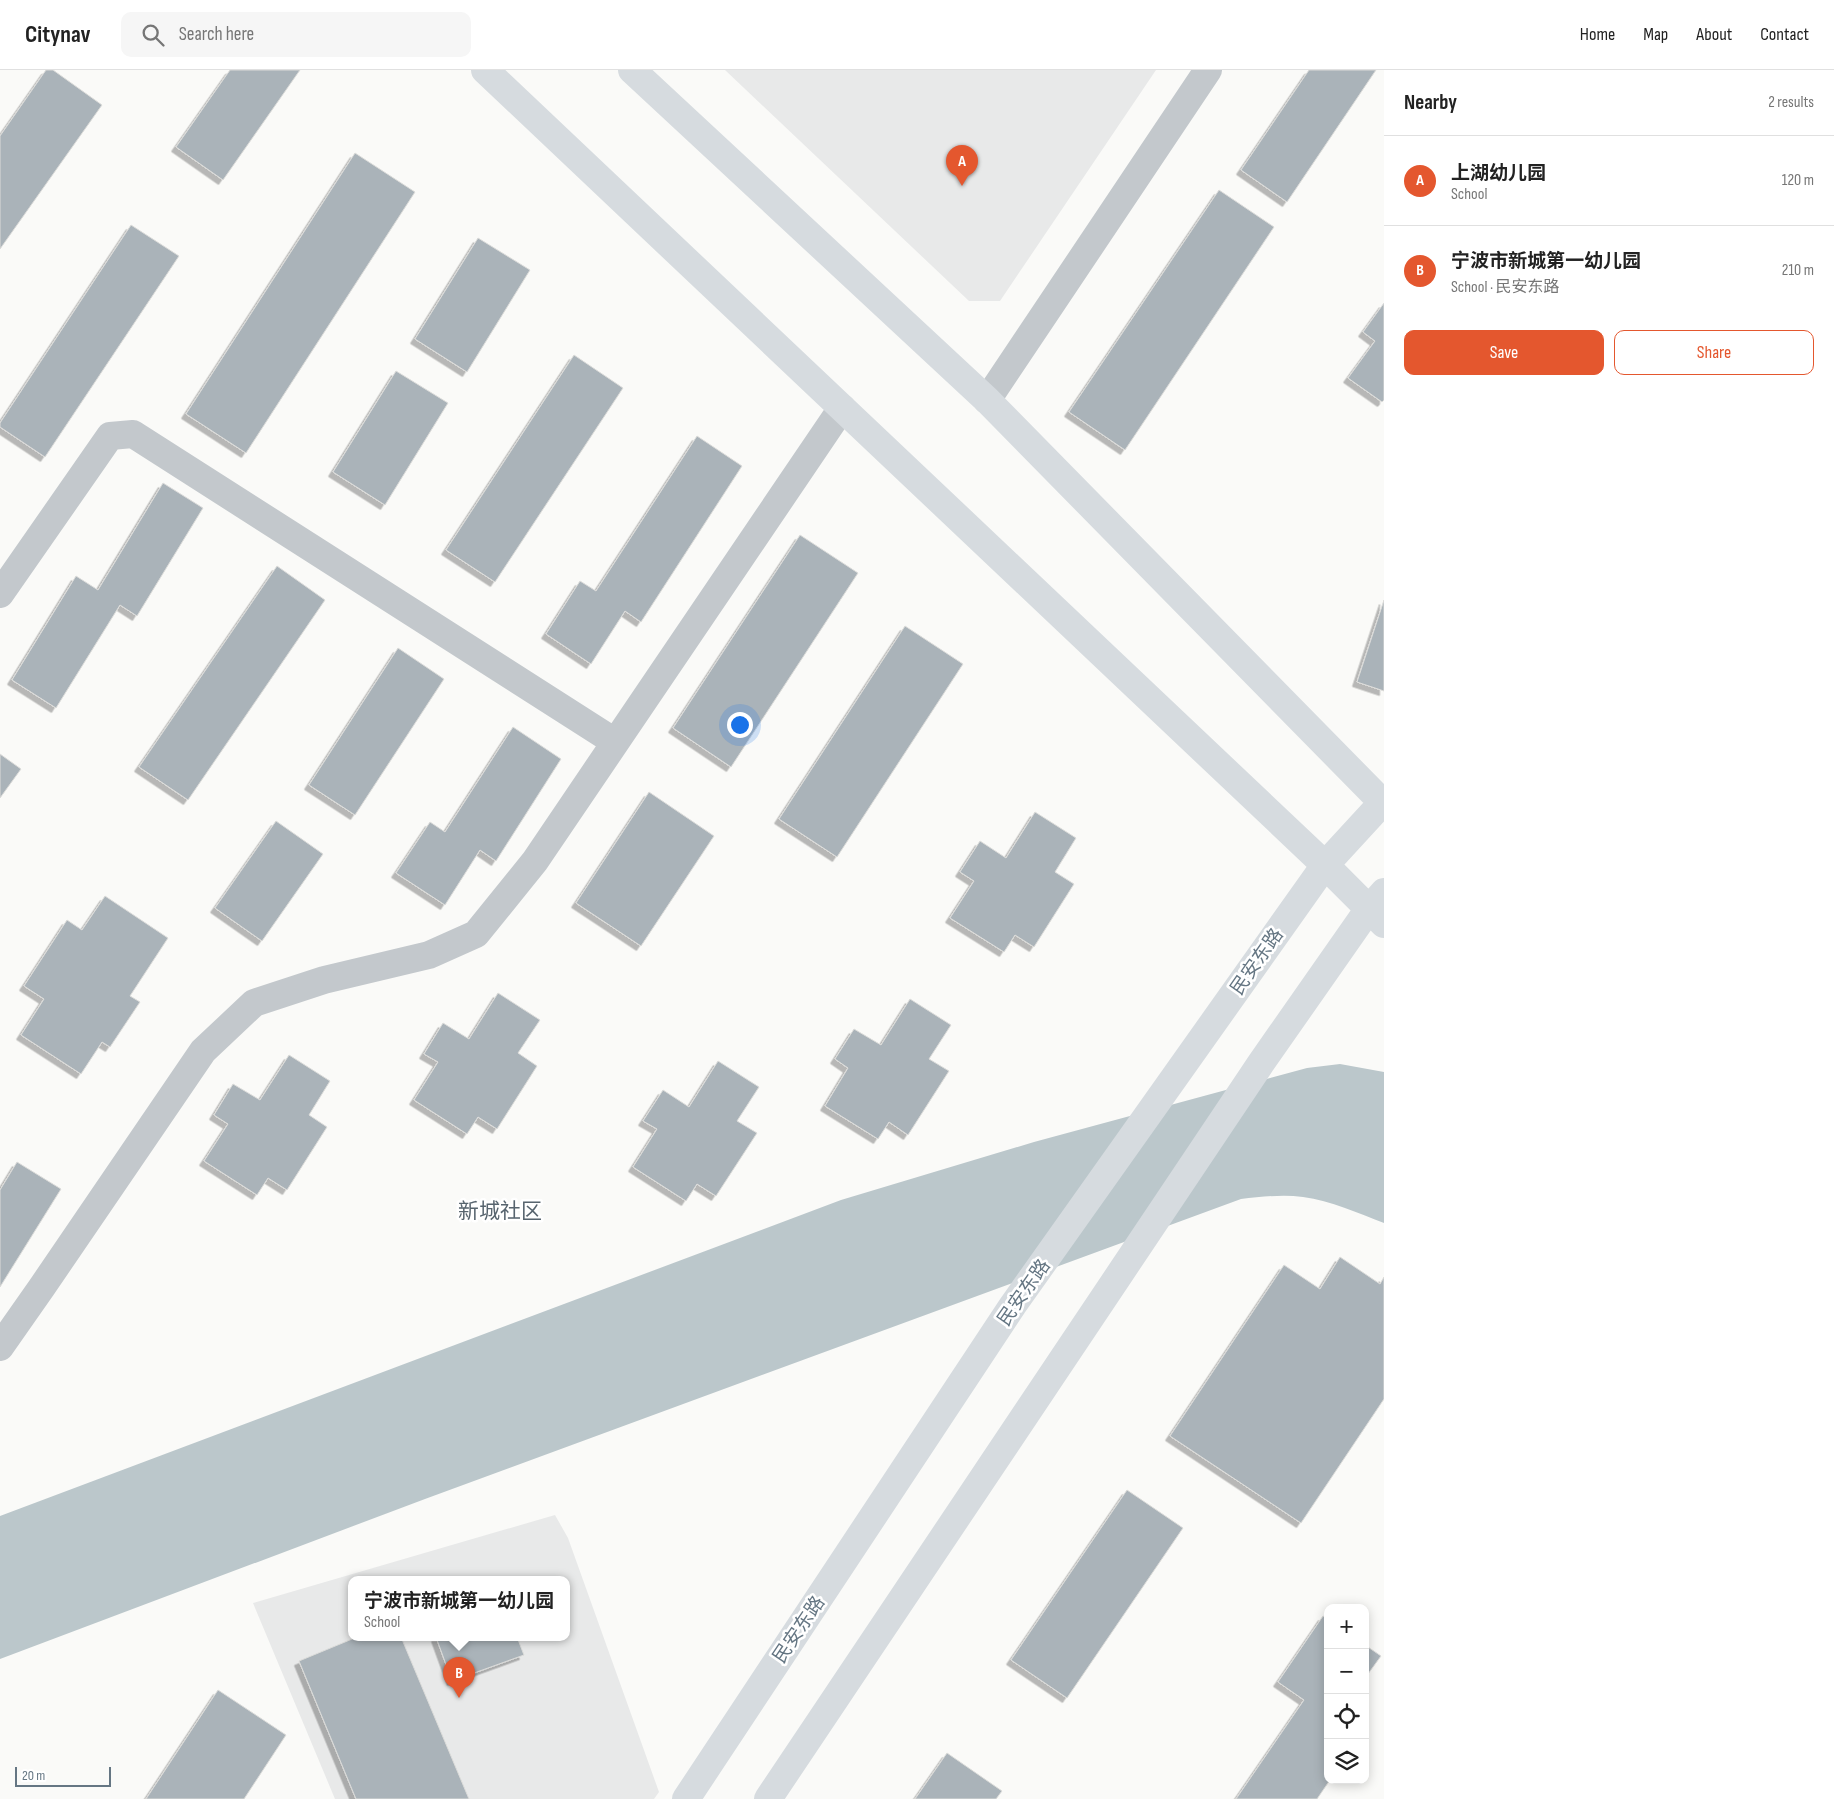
<!DOCTYPE html>
<meta charset="utf-8">
<style>
:root{--surface:#fff;--page:#f6f6f6;--text:#222;--muted:#767676;--line:#e0e0e0;--accent:#e4572e}
body{margin:0;font-family:"Sofia Sans Condensed","Noto Sans SC",sans-serif;background:var(--page);color:var(--text)}
.controls{position:absolute;right:15px;bottom:15px;display:grid;overflow:hidden;border-radius:10px;box-shadow:0 2px 12px #0003}
.controls button{width:45px;height:45px;display:grid;place-items:center;padding:0;border:0;border-bottom:1px solid var(--line);background:var(--surface);color:var(--text);font:25px sans-serif}
.scale{position:absolute;left:15px;bottom:12px;width:96px;box-sizing:border-box;padding-left:5px;border:2px solid #657683;border-top:0;font-size:14px;line-height:18px;white-space:nowrap;color:#657683;-webkit-text-stroke:4px #fff;paint-order:stroke}
.you{position:absolute;left:739px;top:654px;width:18px;height:18px;margin:-12px;border:4px solid #fff;border-radius:50%;background:#1a73e8;box-shadow:0 0 0 8px #1a73e833}
.badge{display:grid;place-items:center;width:32px;height:32px;border-radius:50%;background:var(--accent);color:#fff;font-size:16px;font-weight:700}
.pin{position:absolute;translate:-50% -41px;filter:drop-shadow(0 1px 2px #0008)}
.pin::after{content:'';position:absolute;top:26px;width:18px;height:15px;background:inherit;clip-path:polygon(0 0,100% 0,50% 100%)}
.popup{position:absolute;left:348px;top:1506px;width:222px;height:65px;box-sizing:border-box;display:grid;place-content:center;border-radius:10px;background:var(--surface);filter:drop-shadow(0 1px 4px #0005);font-size:16px;white-space:nowrap;color:var(--muted)}
.popup b{font-size:19px;color:var(--text)}
.popup::after{content:'';position:absolute;left:50%;top:100%;margin-left:-10px;border:10px solid transparent;border-top-color:var(--surface)}
.list{margin:0;padding:0;list-style:none}
h2{display:flex;justify-content:space-between;align-items:center;height:65px;margin:0;padding:0 20px;font-size:21px}
h2 small{font-size:16px;font-weight:400;color:var(--muted)}
.list li{display:grid;grid-template-columns:32px 1fr auto;gap:15px;align-items:center;box-sizing:border-box;height:90px;padding:0 20px;border-top:1px solid var(--line)}
.list b{display:block;font-size:19px;white-space:nowrap}
.list p{margin:0;font-size:16px;white-space:nowrap;color:var(--muted)}
.list em{font-size:16px;font-style:normal;color:var(--muted)}
.actions{display:flex;gap:10px;padding:15px 20px}
.actions a{flex:1;padding:11px 0;border:1px solid var(--accent);border-radius:10px;text-align:center;font-size:18px;color:var(--accent)}
.actions .main{background:var(--accent);color:#fff}
.icon{flex:none;width:28px;height:28px;fill:none;stroke:currentColor;stroke-width:2;stroke-linecap:round;stroke-linejoin:round}
.map{position:relative;flex:none;width:1384px;height:1729px;overflow:hidden}
header{display:flex;align-items:center;gap:30px;box-sizing:border-box;height:70px;padding:0 25px;background:var(--surface);border-bottom:1px solid var(--line)}
header strong{font-size:24px}
nav{display:flex;gap:28px;margin-inline-start:auto;font-size:18px}
.search{width:350px;height:45px;background:var(--page);display:flex;align-items:center;gap:12px;box-sizing:border-box;padding:0 18px;border-radius:10px;color:var(--muted);font-size:19px}
main{display:flex}
aside{flex:1;background:var(--surface)}
.map>svg:first-child{display:block}
.built{fill:#e8e9e9;fill-rule:evenodd}
.water{fill:#bbc7cb}
.building{fill:#aab3b9;stroke:#dcdcda;filter:url(#shadow)}
.lines{fill:none;stroke-linecap:round;stroke-linejoin:round}
.minor{stroke:#c3c8cc;stroke-width:28}
.major{stroke:#d6dbdf;stroke-width:28}
.labels{text-anchor:middle;stroke-width:5;stroke-linejoin:round;paint-order:stroke}
.street-label{font-size:19px;fill:#657683;stroke:#fff}
.quarter-label{font-size:21px;fill:#57646e;stroke:#fff}
</style>
<header>
<strong>Citynav</strong>
<div class="search"><svg class="icon" aria-label="search" viewBox="0 0 24 24"><circle cx="10" cy="10" r="6"/><path d="M15 15l6 6"/></svg>Search here</div>
<nav><a>Home</a><a>Map</a><a>About</a><a>Contact</a></nav>
</header>
<main>
<div class="map">
<svg width="1384" height="1729" viewBox="0 0 1384 1729">
<defs>
<filter id="shadow"><feDropShadow dx="-4.5" dy="4.5" stdDeviation="0" flood-color="#0004"/></filter>
</defs>
<rect width="100%" height="100%" fill="#fafaf8"/>
<path class="built" d="M 725,0 L 1156,0 L 1000,231 L 969,231 Z
M 555,1445 L 568,1468 L 659,1722 L 654,1729 L 335,1729 L 253,1533 ZM 352,1509 L 566,1509 L 566,1567 L 352,1567 Z"/>
<path class="water" d="M 1340,994 L 1384,1002 L 1384,1153 C 1358,1143 1331,1131 1303,1127 C 1282,1124 1261,1127 1241,1129 L 425,1429 L 0,1589 L 0,1446 L 841,1130 L 1034,1072 L 1307,998 Z"/>
<path class="building" d="M 46,0 L 53,0 L 102,35 L 0,179 L 0,66 Z
M 230,0 L 300,0 L 223,110 L 176,77 Z
M 1309,0 L 1376,0 L 1287,132 L 1241,100 Z
M 355,83 L 415,122 L 246,383 L 186,344 Z
M 1219,120 L 1274,157 L 1125,380 L 1069,342 Z
M 131,155 L 179,186 L 45,387 L 0,357 L 0,353 Z
M 478,168 L 530,200 L 467,302 L 415,269 Z
M 1384,233 L 1384,330 L 1382,332 L 1348,308 L 1375,271 L 1363,262 Z
M 574,285 L 623,318 L 495,512 L 446,480 Z
M 396,301 L 448,333 L 385,435 L 333,402 Z
M 697,366 L 742,396 L 641,552 L 625,541 L 591,594 L 546,564 L 580,511 L 596,521 Z
M 163,413 L 203,438 L 137,546 L 120,535 L 56,638 L 12,610 L 76,506 L 98,520 Z
M 800,465 L 858,503 L 731,697 L 673,658 Z
M 277,496 L 325,530 L 188,730 L 139,697 Z
M 1384,530 L 1384,621 L 1357,612 Z
M 905,556 L 963,594 L 837,787 L 779,749 Z
M 398,578 L 444,609 L 355,745 L 309,715 Z
M 513,657 L 561,689 L 496,791 L 480,780 L 445,835 L 396,803 L 430,752 L 445,762 Z
M 0,684 L 21,699 L 0,728 Z
M 649,722 L 714,766 L 641,876 L 576,833 Z
M 1035,742 L 1076,768 L 1055,802 L 1074,814 L 1034,877 L 1015,865 L 1004,882 L 950,848 L 974,811 L 960,802 L 980,771 L 1006,788 Z
M 276,751 L 323,784 L 262,871 L 215,838 Z
M 105,826 L 168,868 L 130,926 L 140,932 L 110,977 L 102,972 L 81,1004 L 21,965 L 44,929 L 24,916 L 67,850 L 82,860 Z
M 498,923 L 540,950 L 518,983 L 537,996 L 497,1059 L 478,1047 L 467,1064 L 414,1030 L 438,992 L 424,984 L 443,953 L 469,969 Z
M 910,929 L 951,955 L 929,989 L 949,1001 L 908,1065 L 889,1052 L 878,1069 L 825,1036 L 848,998 L 835,989 L 854,959 L 881,975 Z
M 289,985 L 330,1011 L 309,1045 L 327,1057 L 287,1120 L 268,1108 L 257,1125 L 204,1091 L 228,1054 L 214,1045 L 233,1014 L 260,1030 Z
M 718,991 L 759,1017 L 737,1051 L 757,1063 L 716,1126 L 697,1114 L 686,1131 L 633,1097 L 657,1059 L 643,1051 L 663,1020 L 689,1037 Z
M 17,1092 L 61,1119 L 0,1217 L 0,1120 Z
M 1340,1187 L 1380,1214 L 1384,1207 L 1384,1329 L 1301,1453 L 1170,1366 L 1284,1195 L 1320,1219 Z
M 1127,1420 L 1183,1458 L 1067,1628 L 1011,1590 Z
M 1323,1546 L 1328,1549 L 1328,1710 L 1330,1710 L 1317,1729 L 1236,1729 L 1304,1630 L 1278,1612 Z
M 357,1567 L 401,1567 L 469,1729 L 356,1729 L 299,1591 Z
M 436,1567 L 517,1567 L 524,1585 L 452,1611 Z
M 1365,1575 L 1381,1586 L 1365,1608 Z
M 218,1620 L 286,1665 L 244,1729 L 146,1729 Z
M 947,1683 L 1002,1721 L 996,1729 L 915,1729 Z"/>
<g class="lines">
<path class="minor" d="M 987,330 L 1208,0
M 0,524 L 110,366 L 133,364 L 615,672
M 0,1277 L 42,1217 L 203,981 L 254,933 L 324,910 L 429,885 L 476,864 L 535,791 L 842,338"/>
<path class="major" d="M 485,0 L 1325,795 L 1384,854
M 632,0 L 987,330 L 1384,734
M 686,1729 L 1013,1235 L 1325,795 L 1383,732
M 768,1729 L 1261,993 L 1368,840 L 1384,822"/>
</g>
<g class="labels">
<g class="street-label">
<text transform="translate(1256 891) rotate(-55)" y="7">民安东路</text>
<text transform="translate(1023 1222) rotate(-55)" y="7">民安东路</text>
<text transform="translate(798 1559) rotate(-56)" y="7">民安东路</text>
</g>
<g class="quarter-label">
<text x="500" y="1148">新城社区</text>
</g>
</g>
</svg>
<div class="controls">
<button>+</button>
<button>−</button>
<button><svg class="icon" aria-label="locate" viewBox="0 0 24 24"><circle cx="12" cy="12" r="6"/><path d="M12 2v4M12 18v4M2 12h4M18 12h4"/></svg></button>
<button><svg class="icon" aria-label="layers" viewBox="0 0 24 24"><path d="M12 4l9 5-9 5-9-5zM3 14l9 5 9-5"/></svg></button>
</div>
<div class="scale">20 m</div>
<div class="you"></div>
<div class="pin badge" style="left:962px;top:116px">A</div>
<div class="pin badge" style="left:459px;top:1628px">B</div>
<div class="popup"><b>宁波市新城第一幼儿园</b>School</div>
</div>
<aside>
<h2>Nearby<small>2 results</small></h2>
<ul class="list">
<li><span class="badge">A</span><div><b>上湖幼儿园</b><p>School</p></div><em>120 m</em></li>
<li><span class="badge">B</span><div><b>宁波市新城第一幼儿园</b><p>School · 民安东路</p></div><em>210 m</em></li>
</ul>
<div class="actions"><a class="main">Save</a><a>Share</a></div>
</aside>
</main>
